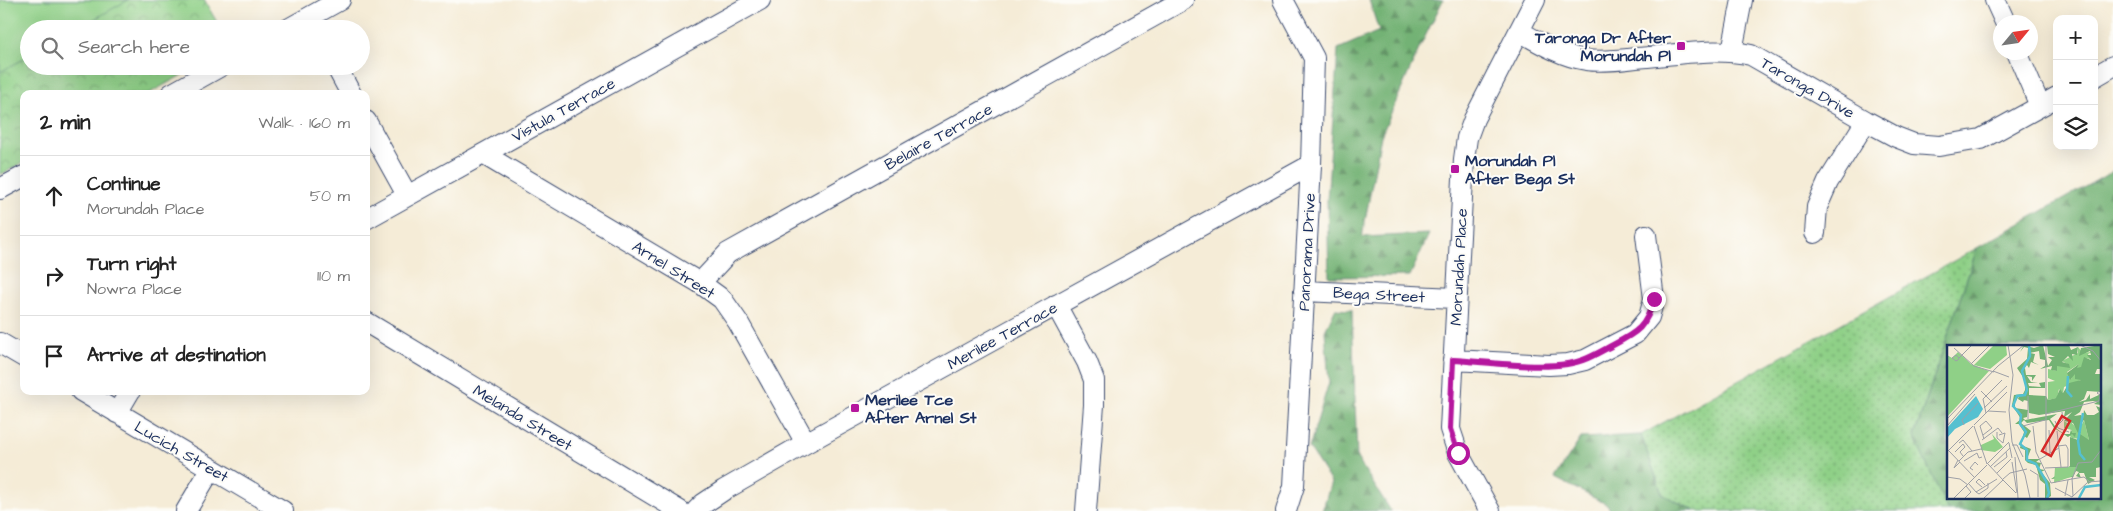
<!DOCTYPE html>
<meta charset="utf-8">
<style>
:root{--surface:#fff;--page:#f6f6f6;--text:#222;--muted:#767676;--line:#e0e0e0}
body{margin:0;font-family:"Architects Daughter",sans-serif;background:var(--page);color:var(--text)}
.controls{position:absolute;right:15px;top:15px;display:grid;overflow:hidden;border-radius:10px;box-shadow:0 5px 20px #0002}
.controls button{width:45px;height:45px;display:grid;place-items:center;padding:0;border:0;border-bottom:1px solid var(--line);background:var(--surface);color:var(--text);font:25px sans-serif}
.compass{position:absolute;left:1993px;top:15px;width:45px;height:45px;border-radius:50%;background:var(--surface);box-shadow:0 5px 20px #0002;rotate:61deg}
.stop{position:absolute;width:15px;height:15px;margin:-11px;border:4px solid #b5179e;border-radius:50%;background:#fff}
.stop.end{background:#b5179e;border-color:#fff;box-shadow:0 1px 5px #0008}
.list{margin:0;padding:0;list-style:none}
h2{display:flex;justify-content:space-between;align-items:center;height:65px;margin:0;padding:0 20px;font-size:21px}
h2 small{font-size:16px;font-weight:400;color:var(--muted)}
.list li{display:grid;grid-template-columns:32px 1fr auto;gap:15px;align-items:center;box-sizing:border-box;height:80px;padding:0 20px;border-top:1px solid var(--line)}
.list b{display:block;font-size:19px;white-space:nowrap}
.list p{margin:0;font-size:16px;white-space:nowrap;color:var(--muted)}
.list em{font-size:16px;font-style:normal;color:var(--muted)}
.icon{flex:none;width:28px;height:28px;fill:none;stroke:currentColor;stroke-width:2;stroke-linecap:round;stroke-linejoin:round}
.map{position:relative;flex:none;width:2113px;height:511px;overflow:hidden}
.search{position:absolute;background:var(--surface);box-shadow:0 5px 20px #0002;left:20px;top:20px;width:350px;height:55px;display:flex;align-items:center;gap:12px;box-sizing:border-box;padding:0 18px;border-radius:28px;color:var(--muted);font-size:19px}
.panel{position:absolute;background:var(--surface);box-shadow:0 5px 20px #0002;left:20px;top:90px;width:350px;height:305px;border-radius:10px}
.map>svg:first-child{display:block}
.grass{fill:url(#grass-dots);stroke:#558072}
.forest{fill:url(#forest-firs);stroke:#477069;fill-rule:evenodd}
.park{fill:url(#park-crowns);stroke:#558072}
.pitch{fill:#8fd087;stroke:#558072}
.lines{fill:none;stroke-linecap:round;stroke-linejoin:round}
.minor-casing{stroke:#3c4b70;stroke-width:22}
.minor{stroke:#fff;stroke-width:20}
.route{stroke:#b5179e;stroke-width:6}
.poi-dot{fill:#b5179e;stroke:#fdfcf7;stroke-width:2}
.labels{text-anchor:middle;stroke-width:4;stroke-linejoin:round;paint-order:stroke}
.poi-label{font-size:16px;font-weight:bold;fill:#1b2f5e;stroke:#fdfcf7;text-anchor:start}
.street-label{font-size:16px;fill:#1b2f5e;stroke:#fdfcf7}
.inset-river{fill:none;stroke:#55c0d0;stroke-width:2.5}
.inset-road{fill:none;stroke:#9ea0a7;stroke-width:1}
.view{fill:#d62828;fill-opacity:0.15;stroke:#d62828;stroke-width:2.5}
.inset-edge{fill:none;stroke:#1b2f5e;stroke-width:2.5}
</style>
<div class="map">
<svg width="2113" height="511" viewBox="0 0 2113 511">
<defs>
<pattern id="grass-dots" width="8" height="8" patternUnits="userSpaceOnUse" patternTransform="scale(1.25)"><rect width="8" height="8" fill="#8fd087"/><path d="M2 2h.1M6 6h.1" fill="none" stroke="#74a972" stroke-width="1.8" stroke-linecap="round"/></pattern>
<pattern id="forest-firs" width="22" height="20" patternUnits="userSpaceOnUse" patternTransform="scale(1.25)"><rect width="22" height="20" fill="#73b274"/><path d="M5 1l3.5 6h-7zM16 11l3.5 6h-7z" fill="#5e9162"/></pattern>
<pattern id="park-crowns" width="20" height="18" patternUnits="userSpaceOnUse" patternTransform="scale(1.25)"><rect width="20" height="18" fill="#8fd087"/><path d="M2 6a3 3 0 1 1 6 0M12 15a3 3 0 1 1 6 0" fill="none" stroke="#74a972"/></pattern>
</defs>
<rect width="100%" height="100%" fill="#fdfcf7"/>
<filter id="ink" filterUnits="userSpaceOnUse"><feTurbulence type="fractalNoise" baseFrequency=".02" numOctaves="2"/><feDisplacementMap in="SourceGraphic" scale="10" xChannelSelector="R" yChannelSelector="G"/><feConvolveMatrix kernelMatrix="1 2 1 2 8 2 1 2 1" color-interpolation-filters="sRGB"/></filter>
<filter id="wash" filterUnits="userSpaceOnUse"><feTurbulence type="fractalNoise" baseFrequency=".0096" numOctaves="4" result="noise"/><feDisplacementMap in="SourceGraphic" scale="20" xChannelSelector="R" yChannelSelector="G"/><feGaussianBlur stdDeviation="1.12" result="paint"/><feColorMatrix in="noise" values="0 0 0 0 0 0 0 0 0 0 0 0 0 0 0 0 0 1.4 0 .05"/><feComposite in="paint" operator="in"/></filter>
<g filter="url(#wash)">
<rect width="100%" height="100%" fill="#f5ecd7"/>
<path class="grass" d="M 1977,248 L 1914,436 L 1948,511 L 1695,511 L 1662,494 L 1641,435 Z"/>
<path class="forest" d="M 1369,0 L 1443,0 L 1419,49 L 1381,136 L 1362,237 L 1429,234 L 1410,276 L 1329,277 L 1327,200 L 1338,49 L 1379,31 Z
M 2113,171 L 2113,511 L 1948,511 L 1914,437 L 1977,248 ZM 1948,346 L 2099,346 L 2099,497 L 1948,497 Z
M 1335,309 L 1352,310 L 1357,458 L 1391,511 L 1322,511 L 1331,482 L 1309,448 L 1329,382 L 1325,331 Z
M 1641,435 L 1662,494 L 1695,511 L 1610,511 L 1608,505 L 1555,478 L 1581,438 Z"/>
<path class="park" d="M 0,0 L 204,0 L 221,29 L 29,29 L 29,66 L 198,66 L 148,94 L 24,94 L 24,162 L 0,175 Z"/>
<path class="pitch" d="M 0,0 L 128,0 L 77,29 L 29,29 L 29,56 L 0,72 Z"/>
</g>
<g filter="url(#ink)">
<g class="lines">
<defs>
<path id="minor" d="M 1283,0 L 1314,58 L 1311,165 L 1294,486 L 1286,511
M 1995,0 L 2005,22
M 288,29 L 340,0
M 1519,31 C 1540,43 1561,56 1586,60 C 1602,62 1619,60 1636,58 C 1674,55 1713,47 1751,55 L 1866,121 L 1896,137 L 1914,144 L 1939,146 L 1981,139 L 2057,97
M 1732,51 L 1742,0
M 2017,52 L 2040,106
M 336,66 L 351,94
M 2094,77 L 2113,66
M 171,94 L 221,66
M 366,121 L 407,195
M 483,154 L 700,283 L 722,299 L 738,322 L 806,443
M 0,189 L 24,176
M 366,219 L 760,0
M 1815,233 L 1817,207 L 1828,182 L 1866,121
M 700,283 L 728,253 L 1183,0
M 1304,291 L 1455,298
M 1056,305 L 1087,362 L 1094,380 L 1094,405 L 1086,511
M 366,322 L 680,511
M 0,343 L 24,357
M 1453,360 L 1549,365 L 1568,364 L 1585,360 L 1635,334 L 1649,317 L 1654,299 L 1646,235
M 81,391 L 283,511
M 117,413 L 130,391
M 186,511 L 211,469
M 696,511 L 703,504 L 724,490 L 806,443 L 1311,165
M 1490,511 L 1458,453 L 1450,429 L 1464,159 L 1467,138 L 1474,119 L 1535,0"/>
</defs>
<use href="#minor" class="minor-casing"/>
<use href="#minor" class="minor"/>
</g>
</g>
<g class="lines" filter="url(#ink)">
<path class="route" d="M 1458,453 L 1450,429 L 1453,360 C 1487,362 1534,369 1567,364 C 1584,362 1598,353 1613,345 C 1638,332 1646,327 1654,299"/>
</g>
<g class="poi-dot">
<rect x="1676" y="41" width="10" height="10" rx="2.5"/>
<rect x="1450" y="164" width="10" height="10" rx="2.5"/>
<rect x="850" y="403" width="10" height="10" rx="2.5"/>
</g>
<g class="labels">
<g class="poi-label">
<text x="1671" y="43" text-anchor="end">Taronga Dr After<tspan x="1671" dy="18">Morundah Pl</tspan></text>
<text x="1465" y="166">Morundah Pl<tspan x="1465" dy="18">After Bega St</tspan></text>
<text x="865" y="405">Merilee Tce<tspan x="865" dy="18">After Arnel St</tspan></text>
</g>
<g class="street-label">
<text transform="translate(1808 87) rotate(30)" y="6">Taronga Drive</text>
<text transform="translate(563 109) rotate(-29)" y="6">Vistula Terrace</text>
<text transform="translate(938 136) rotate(-29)" y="6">Belaire Terrace</text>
<text transform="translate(1306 252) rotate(-87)" y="6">Panorama Drive</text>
<text transform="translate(1458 267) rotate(-87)" y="6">Morundah Place</text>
<text transform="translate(674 269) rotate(32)" y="6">Arnel Street</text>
<text transform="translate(1379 294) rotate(3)" y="6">Bega Street</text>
<text transform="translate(1002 335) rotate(-29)" y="6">Merilee Terrace</text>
<text transform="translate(523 417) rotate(31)" y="6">Melanda Street</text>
<text transform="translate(182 451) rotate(30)" y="6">Lucich Street</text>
</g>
</g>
<g transform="translate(1947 345)">
<rect width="154" height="154" fill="#f5ecd7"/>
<path d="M 47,0 L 59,0 L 60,10 L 43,24 L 27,20 ZM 131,2 L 135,7 L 133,8 L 145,7 L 141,9 L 143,14 L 139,13 L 134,23 L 129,23 L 132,19 L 120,27 L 124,34 L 126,29 L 133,28 L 134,35 L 117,42 L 116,48 L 112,44 L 110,53 L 101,55 L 101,37 L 108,36 L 101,33 L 101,24 L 110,26 L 109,21 L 120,19 L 115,16 L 131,8 ZM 11,7 L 24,19 L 42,26 L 0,72 L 0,10 L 5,13 ZM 137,75 L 142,95 L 125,93 L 122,90 L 125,85 L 117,83 L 117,76 L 122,79 L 123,76 L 132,86 Z" fill="#8fd087"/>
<path d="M 77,0 L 87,3 L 96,0 L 101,21 L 105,15 L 101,12 L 108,12 L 101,9 L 100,0 L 122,0 L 124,5 L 131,2 L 130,10 L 125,9 L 126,16 L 121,11 L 115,17 L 122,19 L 123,23 L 110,21 L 110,26 L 104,25 L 105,21 L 93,24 L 98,21 L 98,15 L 93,14 L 92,6 L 83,8 L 88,9 L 86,17 L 92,20 L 84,17 L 82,23 L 80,20 L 76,24 L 78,23 L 79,30 L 89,30 L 85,36 L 85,32 L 80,31 L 84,37 L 91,38 L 81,38 L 82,41 L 94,42 L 92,38 L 98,37 L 98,43 L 82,43 L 82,50 L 99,51 L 101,55 L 109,53 L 113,44 L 116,48 L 122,38 L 134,35 L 128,34 L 128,29 L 123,35 L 120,28 L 132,19 L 130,23 L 134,22 L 137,12 L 144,15 L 140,10 L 144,10 L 143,6 L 132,11 L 134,3 L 154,0 L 154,24 L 150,24 L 148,29 L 154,29 L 154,47 L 140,46 L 137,54 L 132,57 L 139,55 L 143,49 L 143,54 L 154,49 L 154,60 L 147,59 L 150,57 L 146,56 L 137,57 L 133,67 L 127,71 L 134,70 L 136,73 L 137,65 L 140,70 L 147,70 L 152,67 L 149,61 L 154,63 L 154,122 L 149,123 L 149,132 L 142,132 L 148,135 L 141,139 L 137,128 L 132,128 L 134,133 L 129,131 L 132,127 L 129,126 L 126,132 L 104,134 L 123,121 L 123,92 L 131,95 L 133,89 L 142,95 L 137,75 L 133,79 L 134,88 L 131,88 L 126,78 L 117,76 L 125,67 L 117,72 L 118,66 L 92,70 L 82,68 L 81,56 L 77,55 L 79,51 L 76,57 L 71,54 L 72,51 L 68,57 L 68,63 L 81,65 L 80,72 L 76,73 L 78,75 L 110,69 L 103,74 L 110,84 L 117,89 L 123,89 L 124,84 L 125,88 L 129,88 L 128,92 L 125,89 L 121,92 L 107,83 L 102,75 L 80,78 L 77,75 L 74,78 L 84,86 L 80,93 L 77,91 L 74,100 L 84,104 L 80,114 L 93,114 L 89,117 L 94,118 L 92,124 L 98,125 L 94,127 L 103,138 L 104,151 L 101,153 L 98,153 L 98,139 L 93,135 L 89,120 L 81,118 L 78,115 L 78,105 L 73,103 L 77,87 L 72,79 L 68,79 L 74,74 L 65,60 L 67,50 L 76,49 L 78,45 L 78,35 L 70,23 L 80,14 L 81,3 L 77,2 L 73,7 Z" fill="#73b274"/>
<path d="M 45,89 L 56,102 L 48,107 L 34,105 L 34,100 L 47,94 ZM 108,122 L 130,122 L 126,131 L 107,138 Z" fill="#8fd087"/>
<path d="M 29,51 L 36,64 L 31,72 L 8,84 L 0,93 L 0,83 Z" fill="#55c0d0"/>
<path class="inset-river" d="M 82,0 L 83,11 L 75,26 L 80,45 L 78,50 L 70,51 L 66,61 L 74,70 L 73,79 L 79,87 L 73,99 L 80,105 L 80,115 L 89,119 L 99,136 L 102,148 L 100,153M 121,31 L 120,46 L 125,52M 136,68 L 131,96 L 133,109 L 138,115M 132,153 L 138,142 L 154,140"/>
<path class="inset-road" d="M 61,0 L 66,30 L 62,65 L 65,97 L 78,130 L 83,153M 133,0 L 146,6 L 154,16M 7,3 L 27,21 L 47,27M 12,13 L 9,10 L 5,13 L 9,16 L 11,15 L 12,13 L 24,1M 24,19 L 42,1M 46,26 L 62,32M 34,46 L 45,57M 81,51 L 81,74M 37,63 L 60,41M 41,66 L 59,67M 39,68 L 36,54 L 55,35M 98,69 L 152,56 L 153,50 L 150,48 L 154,45M 0,74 L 51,21 L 77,0M 108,76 L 111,83 L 122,87M 17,80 L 15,75 L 31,58M 27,80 L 60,47M 0,81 L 28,49M 27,81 L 40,119M 76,81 L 98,75M 86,81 L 89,107M 110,81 L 116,75 L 115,67M 102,85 L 103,108M 110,86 L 114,122M 50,87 L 50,93 L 56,98 L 58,88 L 52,90M 36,90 L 45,83 L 39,76 L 33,81 L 37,94M 35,95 L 51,83 L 55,88M 12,98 L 16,95 L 25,106M 62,98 L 65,113M 65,100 L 70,100 L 76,112M 2,106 L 28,133M 0,107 L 26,81M 8,107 L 16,99 L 18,102 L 13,107 L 16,111M 89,107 L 104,138M 99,110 L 99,0M 68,112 L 71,153M 93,114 L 112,103M 11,115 L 7,123 L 13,117M 12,116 L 21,107 L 34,104M 17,116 L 30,108 L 32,113 L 35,112M 65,117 L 70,148M 40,119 L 62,97M 41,119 L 56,135M 43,122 L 63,103M 47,122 L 60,112 L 59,107M 98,123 L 121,122 L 121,104 L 119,100 L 111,101M 26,125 L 23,123 L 28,117 L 31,120M 83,125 L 91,130 L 91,152M 50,128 L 64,114M 0,132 L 13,134 L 21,140M 125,133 L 126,151M 56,134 L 63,128 L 80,124M 125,134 L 137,132 L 143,137M 56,135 L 69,148M 104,138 L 125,134 L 131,118 L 145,117 L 154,105M 22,139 L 29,147 L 50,134M 35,142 L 29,137 L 32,134 L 38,140M 108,143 L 125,152 L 141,137 L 154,136M 29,147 L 32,149 L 41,143 L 41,138M 118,151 L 121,135M 7,153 L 40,120M 18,153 L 24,147 L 19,141M 37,153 L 56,135"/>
<path class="view" d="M 115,71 L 123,76 L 104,111 L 95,106 Z"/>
<rect width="154" height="154" class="inset-edge"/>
</g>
</svg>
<div class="controls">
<button>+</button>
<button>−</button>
<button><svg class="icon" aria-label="layers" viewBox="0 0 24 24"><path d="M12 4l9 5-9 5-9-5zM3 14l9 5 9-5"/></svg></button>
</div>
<svg class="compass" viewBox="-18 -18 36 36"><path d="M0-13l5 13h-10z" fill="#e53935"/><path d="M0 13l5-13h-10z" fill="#767676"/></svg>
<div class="stop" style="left:1458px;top:453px"></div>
<div class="stop end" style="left:1654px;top:299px"></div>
<div class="search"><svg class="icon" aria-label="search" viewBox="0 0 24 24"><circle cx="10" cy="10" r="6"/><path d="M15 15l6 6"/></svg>Search here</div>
<section class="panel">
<h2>2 min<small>Walk · 160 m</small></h2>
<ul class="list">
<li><svg class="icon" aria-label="ahead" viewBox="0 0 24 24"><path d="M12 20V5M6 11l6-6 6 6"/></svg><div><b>Continue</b><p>Morundah Place</p></div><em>50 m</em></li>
<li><svg class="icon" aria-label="right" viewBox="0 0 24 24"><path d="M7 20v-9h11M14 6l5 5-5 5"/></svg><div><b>Turn right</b><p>Nowra Place</p></div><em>110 m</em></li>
<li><svg class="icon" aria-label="arrive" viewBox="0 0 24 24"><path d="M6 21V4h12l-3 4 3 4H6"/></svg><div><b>Arrive at destination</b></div></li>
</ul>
</section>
</div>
